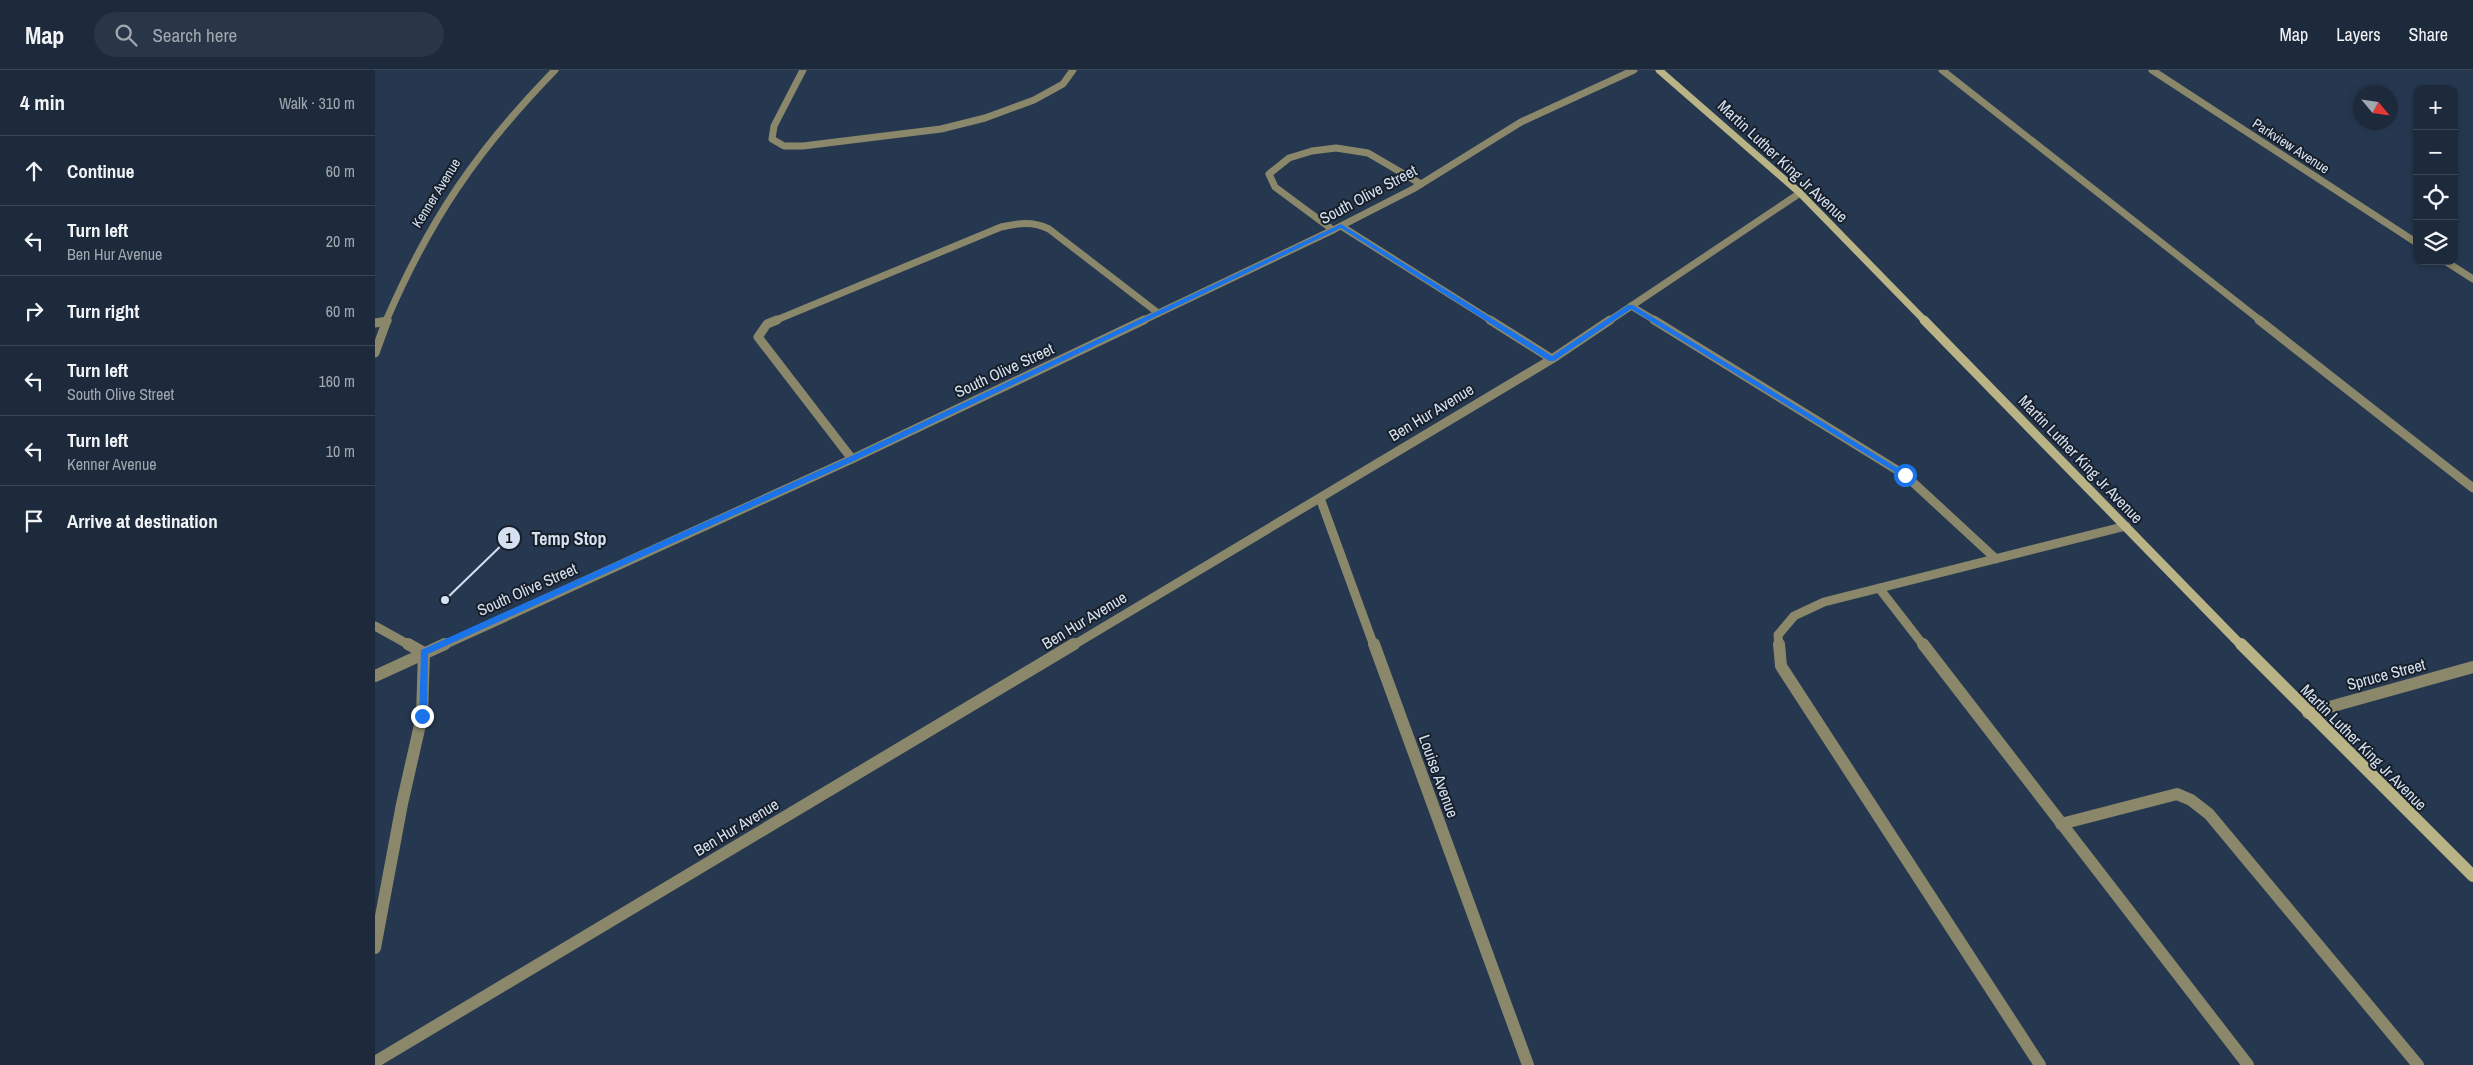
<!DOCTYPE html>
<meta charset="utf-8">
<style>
:root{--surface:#1c2a3c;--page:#293647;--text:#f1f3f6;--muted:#a0a7af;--line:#3a4656}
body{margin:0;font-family:"Archivo Narrow",sans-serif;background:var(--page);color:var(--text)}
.controls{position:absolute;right:15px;top:15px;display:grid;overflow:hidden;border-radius:10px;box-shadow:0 2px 8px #0003}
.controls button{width:45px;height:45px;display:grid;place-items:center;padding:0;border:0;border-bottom:1px solid var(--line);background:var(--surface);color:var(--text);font:25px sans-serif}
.compass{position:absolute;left:1978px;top:15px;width:45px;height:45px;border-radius:50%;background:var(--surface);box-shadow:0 2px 8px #0003;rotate:119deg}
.stop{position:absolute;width:15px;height:15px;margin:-11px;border:4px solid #1a73e8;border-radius:50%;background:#fff}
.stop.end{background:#1a73e8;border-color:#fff;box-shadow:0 1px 5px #0008}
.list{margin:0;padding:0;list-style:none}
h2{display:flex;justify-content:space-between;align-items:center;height:65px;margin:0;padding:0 20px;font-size:21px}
h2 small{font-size:16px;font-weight:400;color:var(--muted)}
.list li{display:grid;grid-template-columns:32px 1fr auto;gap:15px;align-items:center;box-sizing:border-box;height:70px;padding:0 20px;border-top:1px solid var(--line)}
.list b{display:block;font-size:19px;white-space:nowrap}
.list p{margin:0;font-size:16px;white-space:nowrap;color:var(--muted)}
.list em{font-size:16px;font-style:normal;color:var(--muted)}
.icon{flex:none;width:28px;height:28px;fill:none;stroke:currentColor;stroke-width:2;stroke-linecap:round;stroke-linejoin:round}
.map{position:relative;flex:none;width:2098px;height:995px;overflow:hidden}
header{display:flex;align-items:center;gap:30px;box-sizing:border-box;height:70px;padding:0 25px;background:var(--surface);border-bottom:1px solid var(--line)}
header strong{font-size:24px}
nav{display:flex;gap:28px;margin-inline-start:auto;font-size:18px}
.search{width:350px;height:45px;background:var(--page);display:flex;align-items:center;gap:12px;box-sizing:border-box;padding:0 18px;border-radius:28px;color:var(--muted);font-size:19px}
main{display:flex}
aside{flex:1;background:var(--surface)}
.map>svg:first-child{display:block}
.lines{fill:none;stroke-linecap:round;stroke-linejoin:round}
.service-far2{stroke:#8b876a;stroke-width:7}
.service-far1{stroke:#8b876a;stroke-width:9}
.service{stroke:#8b876a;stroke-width:12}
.minor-far2{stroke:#8b876a;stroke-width:7}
.minor-far1{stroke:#8b876a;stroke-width:9}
.minor{stroke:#8b876a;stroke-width:12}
.secondary-far2{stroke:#bab386;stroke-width:7}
.secondary-far1{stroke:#bab386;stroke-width:9}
.secondary{stroke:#bab386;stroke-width:12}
.route{fill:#1a73e8}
.labels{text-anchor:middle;stroke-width:4;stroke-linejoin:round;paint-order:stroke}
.far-street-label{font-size:14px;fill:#d5e0f0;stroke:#171f2a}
.street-label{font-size:16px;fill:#d5e0f0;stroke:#171f2a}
.leader{fill:none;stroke:#d5e0f0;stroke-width:2}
.callout-dot{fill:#d5e0f0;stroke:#171f2a;stroke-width:2}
.mark-label{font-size:15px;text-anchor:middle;font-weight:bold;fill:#111}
.callout-label{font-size:18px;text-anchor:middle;font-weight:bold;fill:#d5e0f0;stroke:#171f2a;stroke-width:4;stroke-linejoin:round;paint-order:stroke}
</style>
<header>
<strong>Map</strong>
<div class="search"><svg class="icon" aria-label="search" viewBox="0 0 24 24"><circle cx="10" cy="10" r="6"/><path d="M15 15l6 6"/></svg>Search here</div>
<nav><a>Map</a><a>Layers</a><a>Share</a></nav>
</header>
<main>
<aside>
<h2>4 min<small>Walk · 310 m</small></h2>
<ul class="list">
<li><svg class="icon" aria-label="ahead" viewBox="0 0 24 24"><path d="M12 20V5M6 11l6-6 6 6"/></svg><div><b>Continue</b></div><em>60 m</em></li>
<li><svg class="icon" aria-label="left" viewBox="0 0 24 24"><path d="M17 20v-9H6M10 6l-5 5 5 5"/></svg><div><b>Turn left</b><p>Ben Hur Avenue</p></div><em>20 m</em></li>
<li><svg class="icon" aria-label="right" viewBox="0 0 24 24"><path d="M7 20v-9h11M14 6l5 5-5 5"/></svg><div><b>Turn right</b></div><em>60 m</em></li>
<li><svg class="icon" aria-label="left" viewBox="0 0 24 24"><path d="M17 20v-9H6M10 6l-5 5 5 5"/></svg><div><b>Turn left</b><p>South Olive Street</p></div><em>160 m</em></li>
<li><svg class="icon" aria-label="left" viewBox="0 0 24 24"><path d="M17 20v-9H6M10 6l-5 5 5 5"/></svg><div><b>Turn left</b><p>Kenner Avenue</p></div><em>10 m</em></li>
<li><svg class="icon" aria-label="arrive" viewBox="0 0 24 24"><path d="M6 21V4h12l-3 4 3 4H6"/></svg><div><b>Arrive at destination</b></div></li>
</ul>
</aside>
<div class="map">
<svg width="2098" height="995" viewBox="0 0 2098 995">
<rect width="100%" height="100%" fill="#263850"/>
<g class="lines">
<path class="service-far2" d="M 428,0 L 399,56 L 397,69 L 409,76 L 428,76 L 566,59 L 610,48 L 659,30 L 688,14 L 698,0
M 1567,0 L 1886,251
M 958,160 L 900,117 L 894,104 L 914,88 L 937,81 L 961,78 L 993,83 L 1046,114
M 1256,236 L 1281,251
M 399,251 L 626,157 C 643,153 658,151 674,159 L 783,243"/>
<path class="service-far1" d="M 402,250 L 392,254 L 383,267 L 477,389
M 1279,250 L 1530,405 L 1621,489
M 1884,250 L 2098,418
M 0,253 L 12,251
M 1504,518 L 1549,576
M 1404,576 L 1403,565 L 1419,546 L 1449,532 L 1751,456"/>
<path class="service" d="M 1404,574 L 1406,596 L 1665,995
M 1548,574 L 1873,995
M 1686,754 L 1802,724 L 1816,730 L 1834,744 L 2043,995"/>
<path class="minor-far2" d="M 1777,0 L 2042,173
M 966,156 L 1117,251
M 2070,191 L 2098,209
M 11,251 C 55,149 102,80 180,0
M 767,251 L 958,160 L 1038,119 L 1146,52 L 1259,0
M 1234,251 L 1425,123"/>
<path class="minor-far1" d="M 1115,250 L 1177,289
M 0,283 L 12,250
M 945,428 L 999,576
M 0,556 L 36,576
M 67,576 L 477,389 L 769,250
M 697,576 L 1177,289 L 1235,250"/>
<path class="minor" d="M 999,574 L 1153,995
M 0,606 L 70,574
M 1933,643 L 2098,597
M 0,878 L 27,734 L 47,646 L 49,583 L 33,574
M 0,992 L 699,574"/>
<path class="secondary-far2" d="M 1284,0 L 1425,123 L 1550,251"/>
<path class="secondary-far1" d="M 1549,250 L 1867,576"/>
<path class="secondary" d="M 1866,574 L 2098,806"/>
</g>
<path class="route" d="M 966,154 L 1177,286 L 1253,235 L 1258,235 L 1534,405 L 1528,407 L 1256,239 L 1179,291 L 1174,291 L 966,158 L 479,391 L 53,584 L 52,646 L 50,648 L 44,648 L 46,580 L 474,387 Z"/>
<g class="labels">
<g class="far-street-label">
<text transform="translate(1916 76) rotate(33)" y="5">Parkview Avenue</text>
<text transform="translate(61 123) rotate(-58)" y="5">Kenner Avenue</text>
</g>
<g class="street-label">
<text transform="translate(1408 91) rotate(43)" y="6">Martin Luther King Jr Avenue</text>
<text transform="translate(993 124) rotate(-28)" y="6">South Olive Street</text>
<text transform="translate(629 300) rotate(-25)" y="6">South Olive Street</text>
<text transform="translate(1056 342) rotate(-31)" y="6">Ben Hur Avenue</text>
<text transform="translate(1706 389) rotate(46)" y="6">Martin Luther King Jr Avenue</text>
<text transform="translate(152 519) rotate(-24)" y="6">South Olive Street</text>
<text transform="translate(709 550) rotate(-31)" y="6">Ben Hur Avenue</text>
<text transform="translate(2011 604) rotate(-15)" y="6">Spruce Street</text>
<text transform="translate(1989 677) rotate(45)" y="6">Martin Luther King Jr Avenue</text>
<text transform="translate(1064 706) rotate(70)" y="6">Louise Avenue</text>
<text transform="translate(361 757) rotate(-31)" y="6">Ben Hur Avenue</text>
</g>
</g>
<path class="leader" d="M70 530L134 468"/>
<g class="callout-dot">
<circle cx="70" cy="530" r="5"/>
<circle cx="134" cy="468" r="12"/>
</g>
<g class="mark-label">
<text x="134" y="473">1</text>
</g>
<g class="callout-label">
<text x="194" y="475">Temp Stop</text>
</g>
</svg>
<div class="controls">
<button>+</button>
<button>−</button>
<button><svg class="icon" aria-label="locate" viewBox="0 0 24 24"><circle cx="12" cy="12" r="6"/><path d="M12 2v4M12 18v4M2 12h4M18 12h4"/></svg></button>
<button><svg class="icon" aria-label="layers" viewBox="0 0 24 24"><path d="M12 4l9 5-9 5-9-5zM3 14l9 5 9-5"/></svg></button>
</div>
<svg class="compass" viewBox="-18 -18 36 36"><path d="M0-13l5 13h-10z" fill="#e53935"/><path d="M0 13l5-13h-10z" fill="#a0a7af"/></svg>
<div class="stop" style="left:1530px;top:405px"></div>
<div class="stop end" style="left:47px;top:646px"></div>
</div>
</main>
